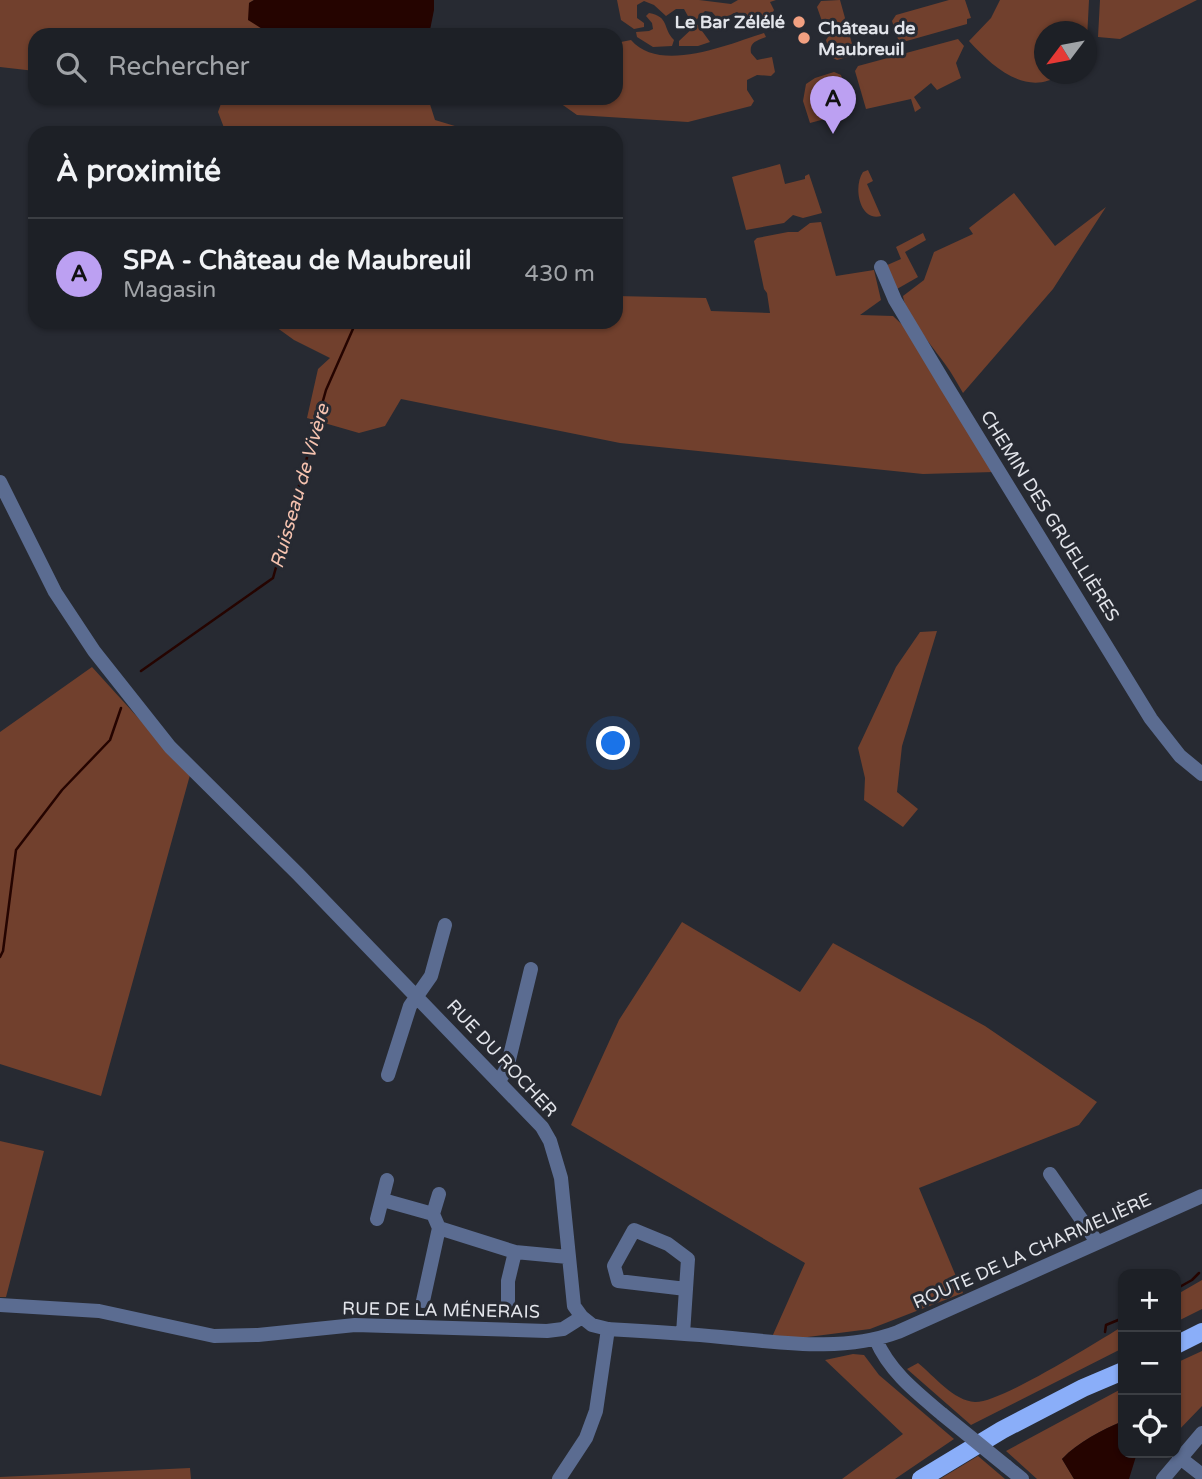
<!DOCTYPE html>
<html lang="fr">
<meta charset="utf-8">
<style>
:root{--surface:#1d2026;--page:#2a2d32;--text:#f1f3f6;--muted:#a0a3a7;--line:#3b3e43;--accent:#bca0f2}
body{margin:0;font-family:"Varela Round",sans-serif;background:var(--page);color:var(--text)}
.controls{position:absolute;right:21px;bottom:21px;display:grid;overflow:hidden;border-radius:14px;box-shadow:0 2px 5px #0004}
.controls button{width:63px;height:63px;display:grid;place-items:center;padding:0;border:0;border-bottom:2px solid var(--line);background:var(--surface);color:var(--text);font:35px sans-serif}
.compass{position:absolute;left:1034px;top:21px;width:63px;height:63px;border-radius:50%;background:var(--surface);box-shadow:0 2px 5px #0004;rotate:238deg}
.you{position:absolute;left:614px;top:744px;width:24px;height:24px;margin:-18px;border:5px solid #fff;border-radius:50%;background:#1a73e8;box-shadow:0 0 0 10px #1a73e833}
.badge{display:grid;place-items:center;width:46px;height:46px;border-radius:50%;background:var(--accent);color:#111;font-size:23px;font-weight:700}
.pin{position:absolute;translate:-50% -58px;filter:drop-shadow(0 2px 4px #0008)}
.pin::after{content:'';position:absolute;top:37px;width:24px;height:21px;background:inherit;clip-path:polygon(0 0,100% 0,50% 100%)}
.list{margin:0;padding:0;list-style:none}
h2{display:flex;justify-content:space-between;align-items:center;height:91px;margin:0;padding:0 28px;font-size:30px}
h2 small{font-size:23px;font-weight:400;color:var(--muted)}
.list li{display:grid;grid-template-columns:46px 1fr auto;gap:21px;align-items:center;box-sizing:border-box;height:112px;padding:0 28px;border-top:2px solid var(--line)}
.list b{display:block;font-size:26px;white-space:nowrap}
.list p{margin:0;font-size:23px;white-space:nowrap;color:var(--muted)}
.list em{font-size:23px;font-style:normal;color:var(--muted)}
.icon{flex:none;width:38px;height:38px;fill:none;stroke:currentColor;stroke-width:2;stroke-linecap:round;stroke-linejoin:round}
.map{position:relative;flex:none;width:1202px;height:1479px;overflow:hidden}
.search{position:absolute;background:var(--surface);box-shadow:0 2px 5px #0004;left:28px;top:28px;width:595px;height:77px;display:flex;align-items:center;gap:18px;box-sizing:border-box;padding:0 24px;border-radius:21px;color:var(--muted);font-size:26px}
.panel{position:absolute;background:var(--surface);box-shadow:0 2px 5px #0004;left:28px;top:126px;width:595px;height:203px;border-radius:21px}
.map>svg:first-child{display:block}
.green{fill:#71402d}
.water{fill:#250400}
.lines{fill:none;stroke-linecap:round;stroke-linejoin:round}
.stream{stroke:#250400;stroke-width:2.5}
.minor{stroke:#5b6c91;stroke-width:14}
.major{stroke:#8aaef9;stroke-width:18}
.minor-bridge{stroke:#5b6c91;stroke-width:14}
.poi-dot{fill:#f2a081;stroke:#272a32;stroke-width:2.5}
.labels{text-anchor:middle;stroke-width:6;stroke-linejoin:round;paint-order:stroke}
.poi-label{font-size:18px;font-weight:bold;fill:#e2e4ea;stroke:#272a32;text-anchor:end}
.street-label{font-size:18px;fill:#e2e4ea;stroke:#272a32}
.water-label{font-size:19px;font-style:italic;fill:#f5c2af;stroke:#272a32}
</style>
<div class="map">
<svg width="1202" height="1479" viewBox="0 0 1202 1479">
<rect width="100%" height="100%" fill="#272a32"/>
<path class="green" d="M 0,0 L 254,0 L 249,3 L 267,32 L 266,35 L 35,35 L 35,71 L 0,67 Z
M 617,0 L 699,0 L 731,4 L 738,0 L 776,0 L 770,2 L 774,10 L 770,18 L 762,20 L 756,27 L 743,31 L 743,16 L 737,12 L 719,20 L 712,12 L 705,11 L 695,21 L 689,18 L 684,9 L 676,9 L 666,16 L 654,5 L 644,1 L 637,5 L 637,18 L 644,23 L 644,27 L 634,29 L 621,20 Z
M 840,0 L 845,18 L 842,23 L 828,27 L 823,24 L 817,7 L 821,1 Z
M 949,0 L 965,0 L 971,18 L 967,19 L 967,24 L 903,42 L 898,39 L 892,21 L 896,15 Z
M 1000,0 L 1089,0 L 1087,39 L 1086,32 L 1044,32 L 1044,74 L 1062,74 C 1026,98 993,67 969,41 L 991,18 Z
M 1100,0 L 1197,0 L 1120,39 L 1098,37 Z
M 649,13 C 670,17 662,28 674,40 L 672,46 L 653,47 L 637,37 L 636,32 L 649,31 L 653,29 L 652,23 L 646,16 Z
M 697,24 L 710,42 L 698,46 L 679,46 L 679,41 Z
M 844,30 L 849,33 L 854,51 L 851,56 L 837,60 L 831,57 L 826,40 L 830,34 Z
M 764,33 L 766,37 C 757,41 749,42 751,53 L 757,60 L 772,57 L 775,72 L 771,76 L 757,75 L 747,80 L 747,90 L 754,101 L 751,106 L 688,122 L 577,115 L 553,98 L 616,98 L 616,43 L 631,40 C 660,74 729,44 764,33 Z
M 958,39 L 964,46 L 956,63 L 961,78 L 937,90 L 931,83 L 914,97 L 921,108 L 915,112 L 911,99 L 866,109 L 855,71 L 858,66 Z
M 834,72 L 841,75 L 851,112 L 810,123 L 803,101 L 806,84 L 815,78 Z
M 223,98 L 428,98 L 435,120 L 478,133 L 226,133 L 218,112 Z
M 780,164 L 785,184 L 805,179 L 805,176 L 809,174 L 822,213 L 803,218 L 793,215 L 784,223 L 746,230 L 732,177 Z
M 868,170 L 873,181 L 867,184 L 881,216 C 859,222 853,186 863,172 Z
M 1014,193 L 1055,246 L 1106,207 L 1053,289 L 963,393 C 957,383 952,373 945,364 C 934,348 905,315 903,296 L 924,280 L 934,252 L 973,234 L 969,228 Z
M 821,222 L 836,276 L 874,270 L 881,300 L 860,315 L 893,316 L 911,333 L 994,472 L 923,474 L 620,443 L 401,399 L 385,426 L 359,433 L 307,418 L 318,369 L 330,358 L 294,340 L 269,322 L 616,322 L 616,296 L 706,298 L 711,311 L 770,313 L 767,293 L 764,289 L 754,241 L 757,238 L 788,232 L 798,232 L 810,223 Z
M 923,233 L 926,240 L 905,252 L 918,277 L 897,289 L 885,266 L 901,259 L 896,247 Z
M 937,631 L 902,746 L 897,792 L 918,809 L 903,827 L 864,800 L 865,778 L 858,748 L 896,667 L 920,632 Z
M 92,667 L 190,775 L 101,1096 L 0,1064 L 0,732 Z
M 682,922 L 800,992 L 833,943 L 985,1026 L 1097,1102 L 1079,1125 L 919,1188 L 963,1293 L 870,1329 L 800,1338 L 772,1337 L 805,1263 L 571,1125 L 619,1020 Z
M 0,1141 L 44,1151 L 6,1297 L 0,1297 Z
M 1202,1280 L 1202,1309 L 1176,1322 L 1176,1295 Z
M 1123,1326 L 1123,1348 L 971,1425 L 907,1369 L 918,1363 C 934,1376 954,1401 975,1402 C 1000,1403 1097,1342 1123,1326 Z
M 1202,1351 L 1202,1406 L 1176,1433 L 1176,1363 Z
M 853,1354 L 864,1355 L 879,1375 L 954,1439 L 895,1479 L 842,1479 L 903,1434 L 825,1360 Z
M 1123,1388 L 1123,1421 C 1102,1430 1078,1442 1062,1459 L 1074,1479 L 1037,1479 L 1006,1451 Z
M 978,1456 L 1005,1479 L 940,1479 Z
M 190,1468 L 191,1479 L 0,1479 L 0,1477 Z"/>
<path class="water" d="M 254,0 L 434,0 L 434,10 L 429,35 L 266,35 L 267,32 L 248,20 L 249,3 Z
M 1123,1421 L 1123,1453 L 1137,1453 L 1129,1479 L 1074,1479 L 1062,1459 C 1078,1442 1102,1430 1123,1421 Z"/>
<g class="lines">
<path class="stream" d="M 141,671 L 273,578 L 326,390 L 356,322
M 0,957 L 3,951 L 16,850 L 62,790 L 110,740 L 121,708
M 1176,1289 L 1192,1280 L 1199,1273
M 1105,1332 L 1106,1325 L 1123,1318"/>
<path class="minor" d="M 881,267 L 895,300 L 946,385 L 1151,719 L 1180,756 L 1202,774
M 0,482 L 55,592 L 94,651 L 170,747 L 298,874 L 542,1127 L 550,1141 L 561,1178 L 574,1306 L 582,1317
M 388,1075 L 410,1006 L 431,976 L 445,925
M 499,1081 L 507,1068 L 531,969
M 1050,1174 L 1097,1242
M 383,1200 L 433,1214 L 439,1228 L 515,1252 L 568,1257
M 433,1214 L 439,1194
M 377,1219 L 387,1180
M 423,1301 L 439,1228
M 508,1301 L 508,1281 L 515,1252
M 0,1305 L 99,1311 L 214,1336 L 258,1335 L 355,1325 L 547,1331 L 563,1329 L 582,1317 L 592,1325 L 608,1329 C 645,1331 683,1333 721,1337 C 779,1342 842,1353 898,1332 L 1202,1196
M 683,1334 L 688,1259 L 668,1244 L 634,1230 L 614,1266 L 618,1281 L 686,1289
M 876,1340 C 890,1372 916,1392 942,1414
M 1179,1457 L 1202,1475
M 1006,1466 L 1022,1479
M 559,1479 L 586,1438 L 596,1411 L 608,1329
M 1163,1479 L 1202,1433"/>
<path class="major" d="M 1176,1345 L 1202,1332
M 921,1479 L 1002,1430 L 1083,1388 L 1123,1371"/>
<path class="minor-bridge" d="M 942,1414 L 1006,1466"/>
</g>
<g class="poi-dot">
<circle cx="799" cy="22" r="7"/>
<circle cx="804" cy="38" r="7"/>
</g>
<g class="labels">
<g class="poi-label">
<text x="785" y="28">Le Bar Zélélé</text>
<text x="818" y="34" text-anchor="start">Château de<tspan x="818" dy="21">Maubreuil</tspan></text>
</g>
<g class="street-label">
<text transform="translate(1050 516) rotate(58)" y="6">CHEMIN DES GRUELLIÈRES</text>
<text transform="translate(502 1058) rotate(47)" y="6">RUE DU ROCHER</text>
<text transform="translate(1032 1251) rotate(-24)" y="6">ROUTE DE LA CHARMELIÈRE</text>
<text transform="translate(441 1310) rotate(1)" y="6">RUE DE LA MÉNERAIS</text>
</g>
<g class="water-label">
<text transform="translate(299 486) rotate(-74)" y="7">Ruisseau de Vivère</text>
</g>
</g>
</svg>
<div class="controls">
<button>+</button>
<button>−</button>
<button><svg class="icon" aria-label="locate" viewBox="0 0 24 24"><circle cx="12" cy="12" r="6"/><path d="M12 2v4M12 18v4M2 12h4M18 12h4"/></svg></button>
</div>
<svg class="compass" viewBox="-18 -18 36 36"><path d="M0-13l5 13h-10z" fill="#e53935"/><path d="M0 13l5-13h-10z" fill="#a0a3a7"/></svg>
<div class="you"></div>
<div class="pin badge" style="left:833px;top:134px">A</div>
<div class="search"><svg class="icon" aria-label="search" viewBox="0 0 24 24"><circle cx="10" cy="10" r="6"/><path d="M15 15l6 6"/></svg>Rechercher</div>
<section class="panel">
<h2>À proximité<small></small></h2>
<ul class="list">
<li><span class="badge">A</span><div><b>SPA - Château de Maubreuil</b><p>Magasin</p></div><em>430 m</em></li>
</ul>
</section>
</div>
